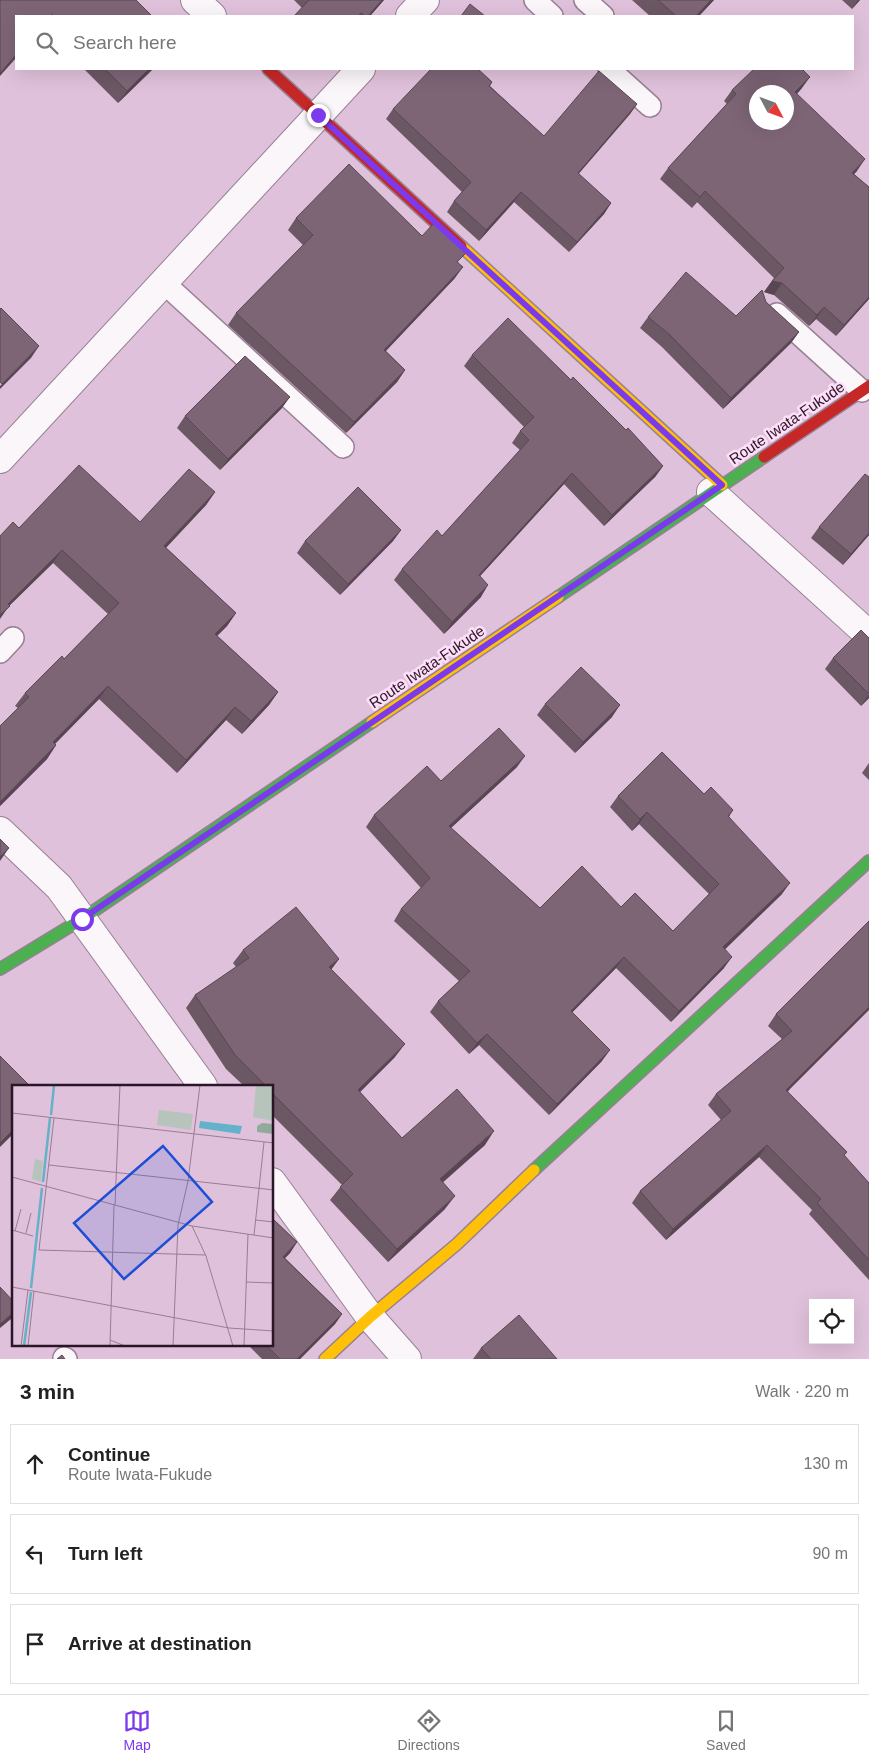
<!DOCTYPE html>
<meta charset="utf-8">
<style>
:root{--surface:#fff;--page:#f2f2f2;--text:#222;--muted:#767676;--line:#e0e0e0;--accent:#7c3aed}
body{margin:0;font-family:Helvetica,sans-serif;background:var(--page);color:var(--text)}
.controls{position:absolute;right:15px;bottom:15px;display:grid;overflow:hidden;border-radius:0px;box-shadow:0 5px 20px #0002}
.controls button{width:45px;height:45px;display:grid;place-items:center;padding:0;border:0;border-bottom:1px solid var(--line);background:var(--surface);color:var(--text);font:25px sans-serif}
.compass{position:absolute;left:749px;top:85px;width:45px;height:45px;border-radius:50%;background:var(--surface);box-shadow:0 5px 20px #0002;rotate:131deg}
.stop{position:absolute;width:15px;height:15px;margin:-11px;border:4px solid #7c3aed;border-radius:50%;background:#fff}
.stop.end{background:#7c3aed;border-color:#fff;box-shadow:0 1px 5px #0008}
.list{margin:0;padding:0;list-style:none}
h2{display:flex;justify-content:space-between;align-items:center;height:65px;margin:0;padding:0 20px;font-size:21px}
h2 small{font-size:16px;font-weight:400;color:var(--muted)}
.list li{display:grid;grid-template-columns:32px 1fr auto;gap:15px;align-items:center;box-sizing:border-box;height:80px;margin:0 10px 10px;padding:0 10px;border:1px solid var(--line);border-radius:0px}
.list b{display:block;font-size:19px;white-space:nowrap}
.list p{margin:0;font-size:16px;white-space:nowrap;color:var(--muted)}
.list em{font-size:16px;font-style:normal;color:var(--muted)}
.icon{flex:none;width:28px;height:28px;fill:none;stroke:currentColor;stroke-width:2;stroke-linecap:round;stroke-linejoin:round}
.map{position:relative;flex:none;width:869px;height:1359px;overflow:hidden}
.search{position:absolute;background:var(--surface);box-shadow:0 5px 20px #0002;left:15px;right:15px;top:15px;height:55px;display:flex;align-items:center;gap:12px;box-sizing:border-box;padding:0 18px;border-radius:0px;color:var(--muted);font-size:19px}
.sheet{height:335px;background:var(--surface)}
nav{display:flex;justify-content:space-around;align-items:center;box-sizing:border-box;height:70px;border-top:1px solid var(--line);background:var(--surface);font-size:14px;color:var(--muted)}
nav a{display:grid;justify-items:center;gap:2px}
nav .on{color:var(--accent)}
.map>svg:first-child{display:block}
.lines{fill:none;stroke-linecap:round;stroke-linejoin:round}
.lane-casing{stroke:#978094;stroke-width:24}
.street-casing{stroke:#978094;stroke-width:30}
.fast-casing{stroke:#978094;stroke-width:14}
.slow-casing{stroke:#978094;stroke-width:14}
.jam-casing{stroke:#978094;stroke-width:14}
.lane{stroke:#faf6fa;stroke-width:21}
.street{stroke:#faf6fa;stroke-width:28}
.fast{stroke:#4caf50;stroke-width:11}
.slow{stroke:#ffc107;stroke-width:11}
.jam{stroke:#c62828;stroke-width:11}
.wall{fill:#6c5765}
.shaded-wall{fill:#584753}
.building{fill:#7d6576;stroke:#584753;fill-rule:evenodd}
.route{stroke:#7c3aed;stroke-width:6}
.labels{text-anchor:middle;stroke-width:5;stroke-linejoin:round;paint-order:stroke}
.street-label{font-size:15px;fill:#2b1628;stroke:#fddff8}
.inset-river{fill:none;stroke:#63b2c9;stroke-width:2.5}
.inset-road{fill:none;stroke:#987d93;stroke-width:1}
.view{fill:#1d4ed8;fill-opacity:0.15;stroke:#1d4ed8;stroke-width:2.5}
.inset-edge{fill:none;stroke:#2b1628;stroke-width:2.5}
</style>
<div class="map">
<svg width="869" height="1359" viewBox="0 0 869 1359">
<rect width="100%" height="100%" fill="#e0c1db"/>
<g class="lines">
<defs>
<path id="lane" d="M 535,0 L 552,16
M 585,0 L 603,16
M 609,69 L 650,106
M 164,283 L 343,447
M 777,314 L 862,391
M 0,652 L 13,638
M 64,1358 L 66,1359"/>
<path id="street" d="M 195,0 L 212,16
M 410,16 L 425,0
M 0,459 L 361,69
M 711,492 L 869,635
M 0,831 L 59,887 L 203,1086
M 272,1182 L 370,1317 L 407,1359"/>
<path id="fast" d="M 558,597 L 764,457
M 0,969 L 82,919 L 372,722
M 534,1170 L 869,861"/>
<path id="slow" d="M 461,246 L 722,485
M 372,722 L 558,597
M 325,1359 L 370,1317 L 457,1244 L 534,1170"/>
<path id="jam" d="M 268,69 L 461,246
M 764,457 L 869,386"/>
</defs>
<use href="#lane" class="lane-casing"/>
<use href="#street" class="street-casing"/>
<use href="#fast" class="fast-casing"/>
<use href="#slow" class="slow-casing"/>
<use href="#jam" class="jam-casing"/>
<use href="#lane" class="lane"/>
<use href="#street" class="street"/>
<use href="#fast" class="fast"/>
<use href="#slow" class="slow"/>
<use href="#jam" class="jam"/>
</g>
<path class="wall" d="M 294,0 L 384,0 L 370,16 L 294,16 L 302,8 Z
M 632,0 L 714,0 L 699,16 L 650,16 Z
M 842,0 L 860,0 L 852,9 Z
M 84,69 L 153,69 L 118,103 Z
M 492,82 L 490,86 L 544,136 L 637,104 L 630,114 L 578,174 L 611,203 L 604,214 L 569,252 L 514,202 L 479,241 L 447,212 L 454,201 L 462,192 L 386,119 L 393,109 Z
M 802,88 L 797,94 L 857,171 L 854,174 L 869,187 L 869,299 L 836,336 L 816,319 L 809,326 L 774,295 L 764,292 L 774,278 L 697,202 L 692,208 L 660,179 L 668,168 L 727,104 L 724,101 L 732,90 Z
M 296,218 L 422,236 L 459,263 L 455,278 L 386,351 L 405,370 L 397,382 L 346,433 L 228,325 L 236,313 L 303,245 L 288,230 Z
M 766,302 L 799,332 L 791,343 L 723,409 L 662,347 L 640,328 L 648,317 L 736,316 Z
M 472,355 L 571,380 L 663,466 L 655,477 L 604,526 L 564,484 L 480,576 L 481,597 L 444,634 L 394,580 L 402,569 L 442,536 L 520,450 L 512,443 L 520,431 L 524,427 L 464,366 Z
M 282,408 L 220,470 L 177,428 L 185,416 Z
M 215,492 L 206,505 L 166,548 L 236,613 L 227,626 L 217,636 L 278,692 L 269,705 L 242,734 L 226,720 L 177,773 L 99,699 L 55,744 L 56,745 L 47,759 L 0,806 L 0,726 L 18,708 L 15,706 L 25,693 L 64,659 L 108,614 L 53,563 L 9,606 L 19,528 L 140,522 Z
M 819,527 L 869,535 L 843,565 L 811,538 Z
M 401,530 L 393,541 L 340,595 L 297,553 L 305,541 Z
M 861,630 L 869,698 L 861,706 L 825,669 L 833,658 Z
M 545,704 L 612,717 L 575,753 L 537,715 Z
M 869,763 L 869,780 L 862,773 Z
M 517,767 L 451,828 L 540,908 L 621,907 L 673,931 L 709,894 L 639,824 L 632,831 L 610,807 L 618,796 L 704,794 L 733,810 L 729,817 L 782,894 L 725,949 L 724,968 L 671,1022 L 616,968 L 572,1012 L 602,1061 L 549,1115 L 479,1045 L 469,1054 L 430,1012 L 438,1001 L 459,981 L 394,921 L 401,909 L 421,888 L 366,827 L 374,815 L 441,781 Z
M 869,921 L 788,1092 L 847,1152 L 844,1156 L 869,1183 L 869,1280 L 809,1214 L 812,1210 L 759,1157 L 666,1240 L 632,1203 L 640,1191 L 721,1120 L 708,1105 L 716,1094 L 782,1039 L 768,1026 L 776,1014 Z
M 243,950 L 339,959 L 331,970 L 395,1057 L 360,1092 L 402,1138 L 485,1145 L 442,1182 L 445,1209 L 388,1262 L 330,1200 L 342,1185 L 272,1115 L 272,1086 L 244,1086 L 226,1069 L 186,1008 L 195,995 L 236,967 L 233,963 Z
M 272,1218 L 297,1242 L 290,1253 L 285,1258 L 342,1314 L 335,1324 L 300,1359 L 262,1359 L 248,1345 L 272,1345 Z
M 481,1348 L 557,1359 L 473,1359 Z"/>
<path class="shaded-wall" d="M 382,0 L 384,0 L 370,16 L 368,16 Z
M 711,0 L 714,0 L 699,16 L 696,16 Z
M 858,0 L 860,0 L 852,9 Z
M 16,55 L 16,58 L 0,76 L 0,73 Z
M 149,69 L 153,69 L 118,103 L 127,91 Z
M 810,77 L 802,88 L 787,104 L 795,92 Z
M 637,104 L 630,114 L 570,184 L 578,173 Z
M 865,159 L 857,171 L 844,184 L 852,173 Z
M 705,191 L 697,202 L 692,208 L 700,197 Z
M 521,192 L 514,202 L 479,241 L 486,230 Z
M 611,203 L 604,214 L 569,252 L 577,242 Z
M 463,267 L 455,278 L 376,361 L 384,350 Z
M 772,281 L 782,283 L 774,295 L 764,292 Z
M 869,297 L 869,299 L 836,336 L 844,325 Z
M 824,307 L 816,319 L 809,326 L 817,315 Z
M 799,332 L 791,343 L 723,409 L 731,398 Z
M 39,346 L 31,358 L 0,389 L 0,386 L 2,384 Z
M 405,370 L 397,382 L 346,433 L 354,422 Z
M 290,397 L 282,408 L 220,470 L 228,459 Z
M 663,466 L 655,477 L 604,526 L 612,515 Z
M 572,473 L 564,484 L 471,586 L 479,575 Z
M 215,492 L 206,505 L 155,559 L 164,546 Z
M 401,530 L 393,541 L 340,595 L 348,584 Z
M 869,533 L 869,535 L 843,565 L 851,554 Z
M 62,550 L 53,563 L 9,606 L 0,619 L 0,615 L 8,604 Z
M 488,585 L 481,597 L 444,634 L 452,622 Z
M 236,613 L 227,626 L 206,647 L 215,634 Z
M 108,686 L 99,699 L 44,755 L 53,742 Z
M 278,692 L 269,705 L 242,734 L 251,721 Z
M 869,694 L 869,698 L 861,706 Z
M 620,705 L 612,717 L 575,753 L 583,742 Z
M 235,707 L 226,720 L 177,773 L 186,760 Z
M 56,745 L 47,759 L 0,806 L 0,802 Z
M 525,756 L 517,767 L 441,837 L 449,826 Z
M 647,812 L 639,824 L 632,831 L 640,819 Z
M 9,848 L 0,861 L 0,857 Z
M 790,883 L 782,894 L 715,959 L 723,947 Z
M 624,957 L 616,968 L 563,1022 L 571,1011 Z
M 732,957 L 724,968 L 671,1022 L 679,1011 Z
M 339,959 L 329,972 L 329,967 Z
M 869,1007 L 869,1010 L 778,1101 L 786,1090 Z
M 487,1034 L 479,1045 L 469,1054 L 477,1043 Z
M 405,1044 L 395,1057 L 349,1103 L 358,1090 Z
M 610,1050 L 602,1061 L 549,1115 L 557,1104 Z
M 14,1129 L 14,1133 L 0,1147 L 0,1143 Z
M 494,1131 L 485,1145 L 431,1193 L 440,1179 Z
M 767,1145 L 759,1157 L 666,1240 L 673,1229 Z
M 455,1196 L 445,1209 L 388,1262 L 397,1249 Z
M 297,1242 L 290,1253 L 276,1267 L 283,1257 Z
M 14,1312 L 14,1315 L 11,1319 L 0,1328 L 0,1324 Z
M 342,1314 L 335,1324 L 300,1359 L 297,1359 Z"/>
<path class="building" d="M 0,0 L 136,0 L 152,16 L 54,16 L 52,14 L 51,16 L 16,16 L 16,55 L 0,73 Z
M 309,0 L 382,0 L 368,16 L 365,16 L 361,13 L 358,16 L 294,16 Z
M 658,0 L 711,0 L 696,16 L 676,16 Z
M 470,4 L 485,16 L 461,16 Z
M 105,69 L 149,69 L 127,91 Z
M 431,69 L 478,69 L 492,82 L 489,86 L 544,136 L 599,71 L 637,104 L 578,173 L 611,203 L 577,242 L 521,192 L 486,230 L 454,201 L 471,182 L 393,109 Z
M 754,69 L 802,69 L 810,77 L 795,92 L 865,159 L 852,173 L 869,187 L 869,297 L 844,325 L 824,307 L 817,315 L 782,283 L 772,281 L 784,268 L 705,191 L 700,197 L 668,168 L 736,94 L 732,90 ZM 756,92 L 786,92 L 786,122 L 756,122 Z
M 349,164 L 422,236 L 434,223 L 466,253 L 457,262 L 463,267 L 384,350 L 405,370 L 354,422 L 236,313 L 313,235 L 296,218 Z
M 686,272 L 736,316 L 762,290 L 766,302 L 799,332 L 731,398 L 670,335 L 648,317 Z
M 1,308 L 39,346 L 2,384 L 0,382 L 0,309 Z
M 508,318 L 571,380 L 573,377 L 626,430 L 628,428 L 663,466 L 612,515 L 572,473 L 479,575 L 488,585 L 452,622 L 402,569 L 437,530 L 442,536 L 529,440 L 520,431 L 534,417 L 472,355 Z
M 245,356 L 290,397 L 228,459 L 185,416 Z
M 79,465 L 140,522 L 189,469 L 215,492 L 164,546 L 236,613 L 215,634 L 278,692 L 251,721 L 235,707 L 186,760 L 108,686 L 53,742 L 56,745 L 0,802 L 0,726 L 29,697 L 25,693 L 62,656 L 64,659 L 119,603 L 62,550 L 8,604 L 10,606 L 0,615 L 0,536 L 13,522 L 19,528 Z
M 865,474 L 869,477 L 869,533 L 851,554 L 819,527 Z
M 358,487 L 401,530 L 348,584 L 305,541 Z
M 861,630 L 869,638 L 869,694 L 833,658 Z
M 581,667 L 620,705 L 583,742 L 545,704 Z
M 499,728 L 525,756 L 449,826 L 540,908 L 582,866 L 621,907 L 635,893 L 673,931 L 719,884 L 647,812 L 640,819 L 618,796 L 662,752 L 704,794 L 711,787 L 733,810 L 728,816 L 790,883 L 723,947 L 732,957 L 679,1011 L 624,957 L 571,1011 L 610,1050 L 557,1104 L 487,1034 L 477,1043 L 438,1001 L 470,971 L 401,909 L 430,878 L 374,815 L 427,766 L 441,781 Z
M 0,839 L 9,848 L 0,857 Z
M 296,907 L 339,959 L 329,967 L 405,1044 L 358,1090 L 402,1138 L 457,1089 L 494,1131 L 440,1179 L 455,1196 L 397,1249 L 340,1187 L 353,1174 L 272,1093 L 272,1086 L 266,1086 L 235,1055 L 195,995 L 249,958 L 243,950 Z
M 869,921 L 869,1007 L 786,1090 L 847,1152 L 844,1155 L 869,1183 L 869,1260 L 817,1203 L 821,1199 L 767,1145 L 673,1229 L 640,1191 L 731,1111 L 716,1094 L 792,1031 L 776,1014 Z
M 0,1056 L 30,1086 L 14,1086 L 14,1129 L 0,1143 Z
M 272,1218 L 297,1242 L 283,1257 L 342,1314 L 297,1359 L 280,1359 L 266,1345 L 272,1345 Z
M 0,1287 L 14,1302 L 14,1312 L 0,1324 Z
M 519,1315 L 557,1359 L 491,1359 L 481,1348 Z
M 62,1355 L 65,1359 L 57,1359 Z"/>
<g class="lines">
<path class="route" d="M 82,919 L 722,485 L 318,115"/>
</g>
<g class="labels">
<g class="street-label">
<text transform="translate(787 423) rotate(-34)" y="5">Route Iwata-Fukude</text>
<text transform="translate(427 667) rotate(-34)" y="5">Route Iwata-Fukude</text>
</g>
</g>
<g transform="translate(12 1085)">
<rect width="261" height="261" fill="#e0c1db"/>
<path d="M 244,0 L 261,0 L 261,36 L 241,32 ZM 147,25 L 181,29 L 179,45 L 145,40 ZM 23,74 L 31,76 L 29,97 L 20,94 Z" fill="#b7c4bb"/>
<path d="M 250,38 L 261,39 L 261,49 L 245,47 L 245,41 Z" fill="#90ab9a"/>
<path d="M 188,36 L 230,41 L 228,49 L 187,43 Z" fill="#63b2c9"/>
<path class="inset-river" d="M 39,30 L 42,0M 31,97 L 38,33M 19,203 L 30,103M 12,261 L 19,207"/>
<path class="inset-road" d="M 0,28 L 262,58M 42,33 L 27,165 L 194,170M 37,80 L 262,105M 0,92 L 180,141 L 194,171 L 221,261M 103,120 L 108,0M 243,135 L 262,137M 180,141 L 262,153M 0,145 L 21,151M 3,146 L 9,124M 14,148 L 19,128M 242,150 L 252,57M 234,197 L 262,198M 0,202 L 217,243 L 262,246M 98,255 L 113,261M 9,261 L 16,205M 16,261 L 22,206M 98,261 L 102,120M 161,261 L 166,140 L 176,96 L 188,0M 232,261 L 236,149"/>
<path class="view" d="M 151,61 L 200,117 L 112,194 L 62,138 Z"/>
<rect width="261" height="261" class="inset-edge"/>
</g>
</svg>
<div class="controls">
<button><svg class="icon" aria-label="locate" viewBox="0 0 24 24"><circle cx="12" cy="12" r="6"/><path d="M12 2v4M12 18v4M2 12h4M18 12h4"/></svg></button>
</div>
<svg class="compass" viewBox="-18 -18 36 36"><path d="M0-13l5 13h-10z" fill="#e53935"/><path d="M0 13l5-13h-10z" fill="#767676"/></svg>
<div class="stop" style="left:82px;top:919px"></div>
<div class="stop end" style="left:318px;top:115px"></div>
<div class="search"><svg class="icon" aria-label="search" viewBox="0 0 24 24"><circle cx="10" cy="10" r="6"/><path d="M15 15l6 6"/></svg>Search here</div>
</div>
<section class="sheet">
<h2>3 min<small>Walk · 220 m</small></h2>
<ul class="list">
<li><svg class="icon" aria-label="ahead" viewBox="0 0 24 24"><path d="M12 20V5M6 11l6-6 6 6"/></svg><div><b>Continue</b><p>Route Iwata-Fukude</p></div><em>130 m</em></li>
<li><svg class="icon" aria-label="left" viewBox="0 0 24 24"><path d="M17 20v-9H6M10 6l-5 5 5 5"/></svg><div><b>Turn left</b></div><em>90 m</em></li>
<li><svg class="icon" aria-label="arrive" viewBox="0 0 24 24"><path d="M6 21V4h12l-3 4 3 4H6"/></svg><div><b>Arrive at destination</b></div></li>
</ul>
</section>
<nav>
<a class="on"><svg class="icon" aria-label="map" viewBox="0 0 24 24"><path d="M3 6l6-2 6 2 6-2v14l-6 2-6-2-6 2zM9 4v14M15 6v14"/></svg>Map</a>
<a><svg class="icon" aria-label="directions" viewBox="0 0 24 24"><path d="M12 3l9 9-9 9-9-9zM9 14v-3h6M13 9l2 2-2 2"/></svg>Directions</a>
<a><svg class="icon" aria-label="saved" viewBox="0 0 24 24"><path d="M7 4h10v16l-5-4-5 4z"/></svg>Saved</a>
</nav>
